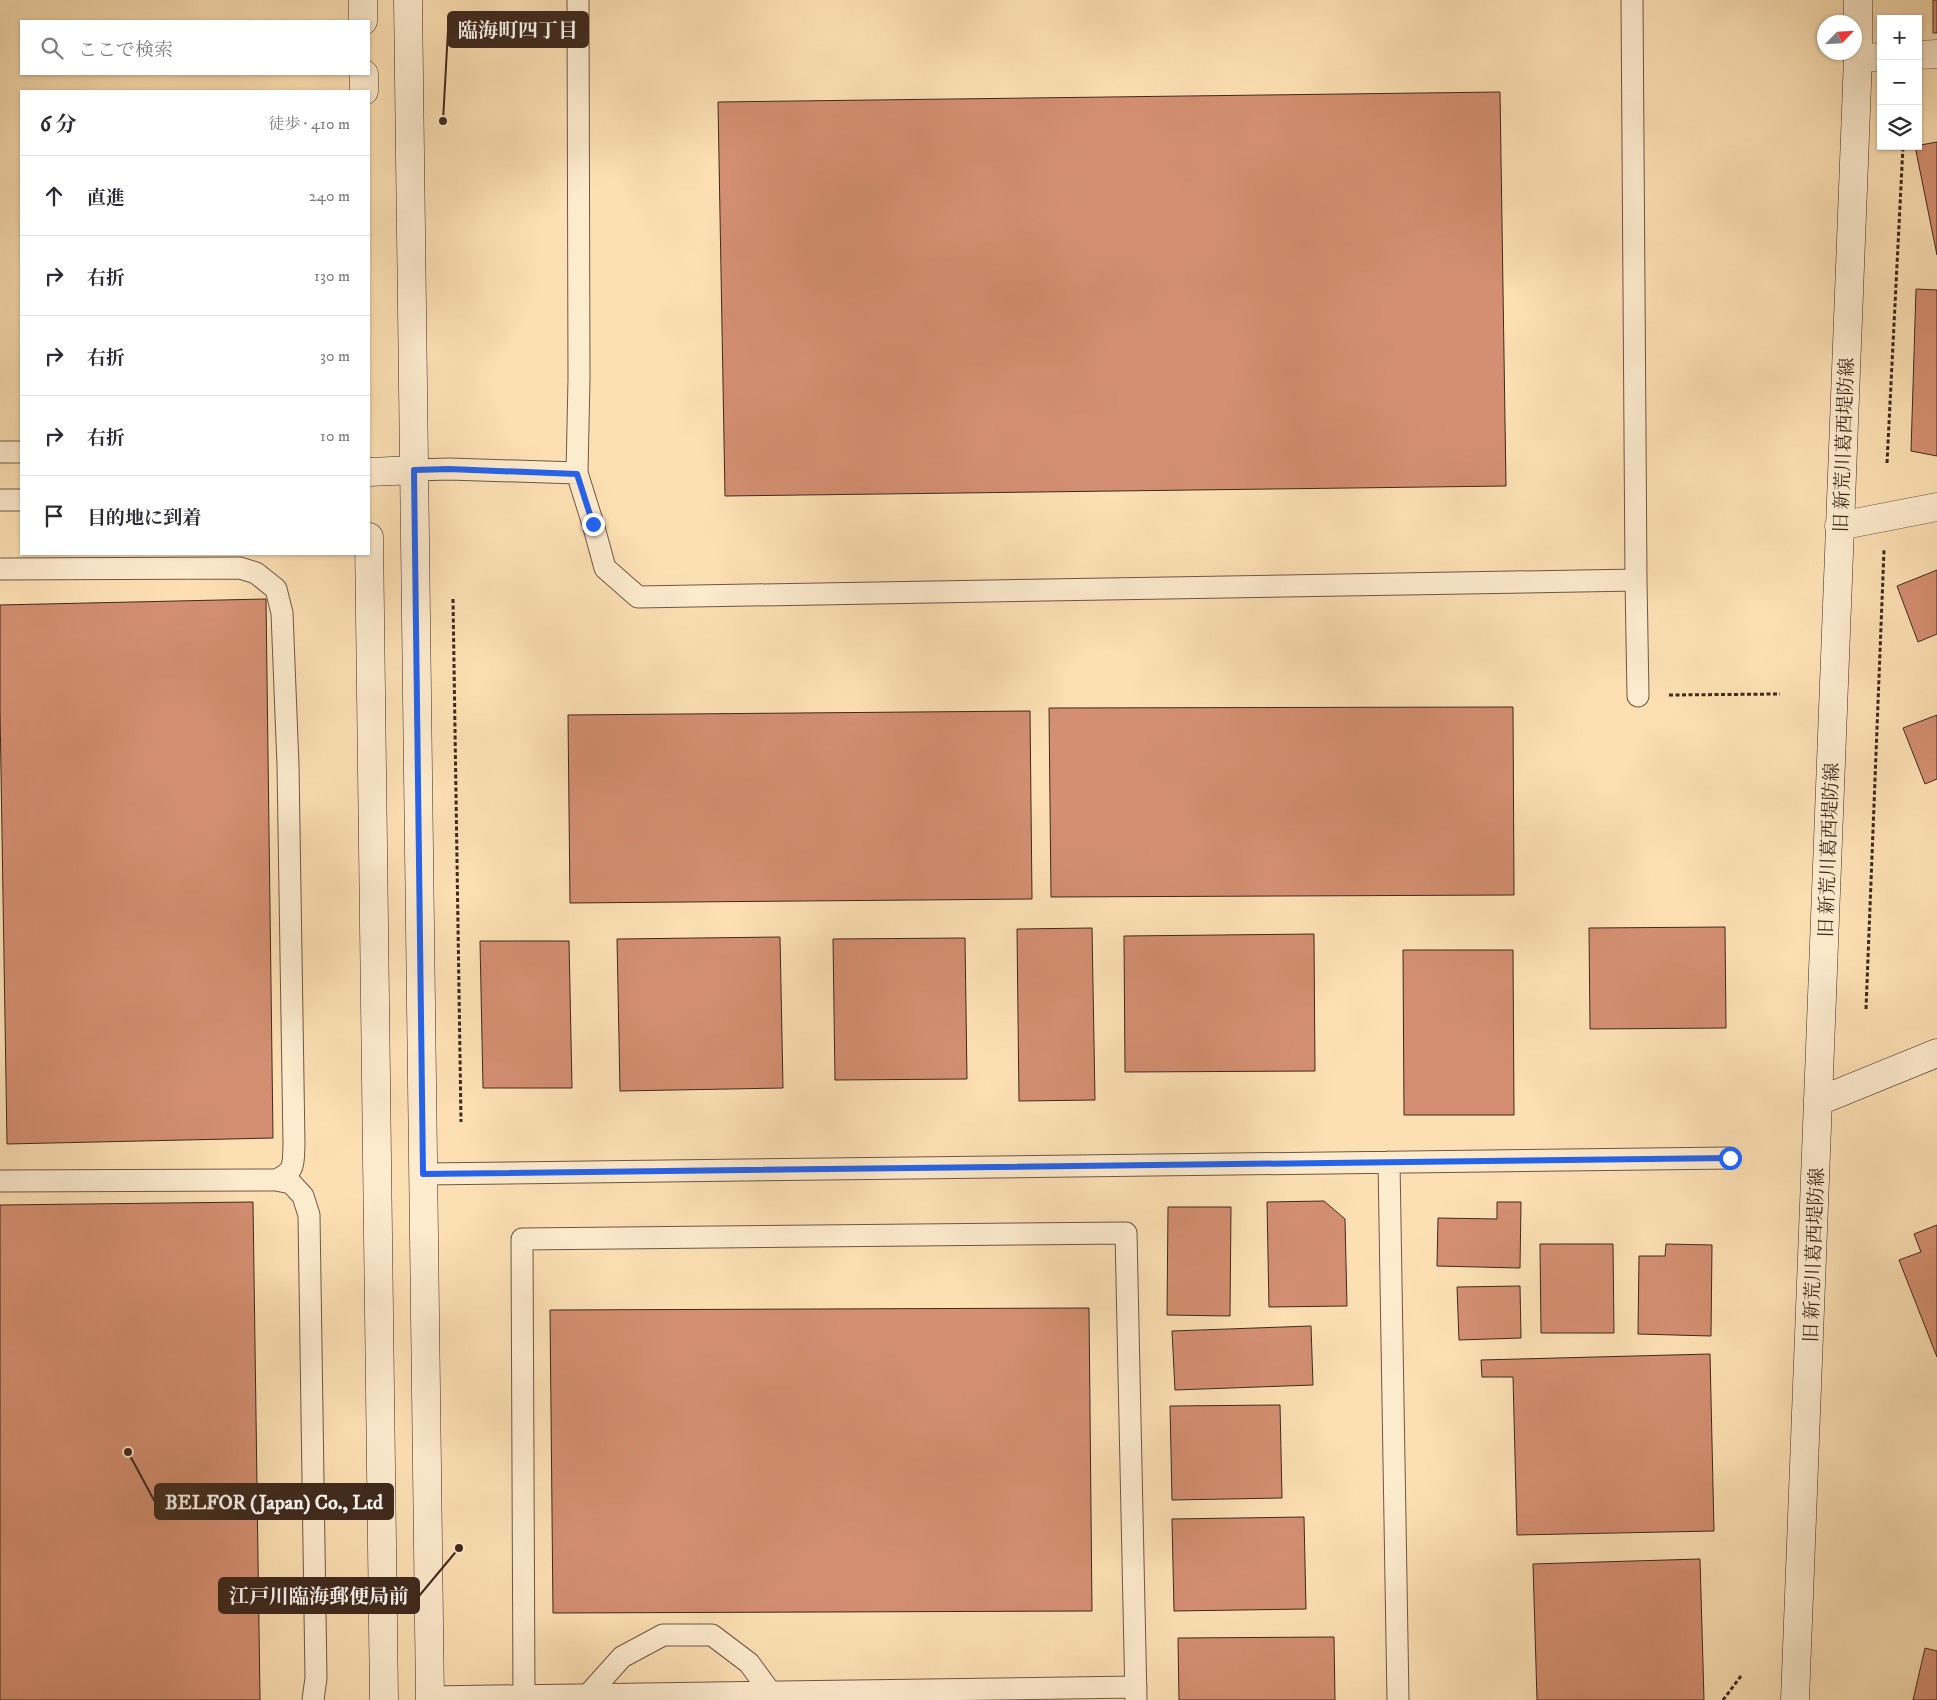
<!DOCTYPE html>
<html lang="ja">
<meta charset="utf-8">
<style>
:root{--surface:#fff;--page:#f7f7f7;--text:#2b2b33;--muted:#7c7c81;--line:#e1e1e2}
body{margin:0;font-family:"IM FELL DW Pica","Noto Serif JP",serif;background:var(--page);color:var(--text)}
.controls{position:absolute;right:15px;top:15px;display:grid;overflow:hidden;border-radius:0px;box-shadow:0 1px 4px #0004}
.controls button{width:45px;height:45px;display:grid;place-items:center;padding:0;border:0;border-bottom:1px solid var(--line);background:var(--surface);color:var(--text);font:25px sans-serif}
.compass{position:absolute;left:1817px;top:15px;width:45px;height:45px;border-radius:50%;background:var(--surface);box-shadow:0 1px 4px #0004;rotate:65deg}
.stop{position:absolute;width:15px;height:15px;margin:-11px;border:4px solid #2563eb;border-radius:50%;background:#fff}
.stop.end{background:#2563eb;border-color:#fff;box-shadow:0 1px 5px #0008}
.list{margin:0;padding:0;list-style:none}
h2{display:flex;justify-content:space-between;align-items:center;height:65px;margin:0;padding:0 20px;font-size:21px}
h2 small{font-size:16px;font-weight:400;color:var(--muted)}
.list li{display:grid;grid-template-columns:32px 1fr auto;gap:15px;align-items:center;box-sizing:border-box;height:80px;padding:0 20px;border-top:1px solid var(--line)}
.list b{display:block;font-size:19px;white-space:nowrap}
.list em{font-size:16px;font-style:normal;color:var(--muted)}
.icon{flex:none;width:28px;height:28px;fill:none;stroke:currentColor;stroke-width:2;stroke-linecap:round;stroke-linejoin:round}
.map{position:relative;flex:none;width:1937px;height:1700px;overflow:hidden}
.search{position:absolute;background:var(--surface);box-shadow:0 1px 4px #0004;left:20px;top:20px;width:350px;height:55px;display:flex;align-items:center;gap:12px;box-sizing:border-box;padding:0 18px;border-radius:0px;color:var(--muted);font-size:19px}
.panel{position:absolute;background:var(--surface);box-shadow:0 1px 4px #0004;left:20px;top:90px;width:350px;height:465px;border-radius:0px}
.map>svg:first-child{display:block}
.building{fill:#d48f72;stroke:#3f2a1e}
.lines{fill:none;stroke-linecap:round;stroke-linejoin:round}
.lane-casing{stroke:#6e5844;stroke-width:23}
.street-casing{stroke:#6e5844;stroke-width:29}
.secondary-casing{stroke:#3f2a1e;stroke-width:29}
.path{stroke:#3f2a1e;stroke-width:3;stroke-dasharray:4 2.5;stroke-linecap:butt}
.lane{stroke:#fdebce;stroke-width:21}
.street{stroke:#fdebce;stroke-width:28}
.secondary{stroke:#fdebce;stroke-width:28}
.route{stroke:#2563eb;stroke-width:6}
.labels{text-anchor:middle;stroke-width:4.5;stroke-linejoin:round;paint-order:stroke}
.street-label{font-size:19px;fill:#3f2a1e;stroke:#fdebce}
.leader{fill:none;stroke:#3f2a1e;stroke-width:2}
.callout-dot{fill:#3f2a1e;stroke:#fdebce;stroke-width:2}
.callout{fill:#3f2a1e;stroke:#3f2a1e;stroke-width:2}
.callout-label{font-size:20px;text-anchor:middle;font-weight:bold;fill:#fff}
</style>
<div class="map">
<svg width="1937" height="1700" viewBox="0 0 1937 1700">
<rect width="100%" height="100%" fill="#fce0b4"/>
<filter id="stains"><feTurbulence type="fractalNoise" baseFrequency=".004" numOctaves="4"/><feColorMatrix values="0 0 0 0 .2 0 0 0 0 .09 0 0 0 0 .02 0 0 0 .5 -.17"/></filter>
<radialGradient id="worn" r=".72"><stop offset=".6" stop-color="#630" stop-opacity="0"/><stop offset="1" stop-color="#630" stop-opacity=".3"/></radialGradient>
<path class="building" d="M 1933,0 L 1937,0 L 1937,33 L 1933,33 Z
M 1500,92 L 1506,486 L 725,496 L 718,102 Z
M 1937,142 L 1937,255 L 1915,146 Z
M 1916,289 L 1937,290 L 1937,456 L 1911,451 Z
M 1937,570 L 1937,634 L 1918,642 L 1897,586 Z
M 266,599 L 273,1138 L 7,1144 L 0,709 L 0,605 Z
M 1513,707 L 1514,895 L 1051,897 L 1049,708 Z
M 1030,711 L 1032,899 L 570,903 L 568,715 Z
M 1937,715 L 1937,779 L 1925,784 L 1903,728 Z
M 1725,927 L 1726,1028 L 1590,1029 L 1589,928 Z
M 1092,928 L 1095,1100 L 1019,1101 L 1017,929 Z
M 1314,934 L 1315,1071 L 1125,1072 L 1124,936 Z
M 780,937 L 783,1088 L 620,1091 L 617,939 Z
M 965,938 L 967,1079 L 835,1080 L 833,939 Z
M 480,941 L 569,941 L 572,1088 L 483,1088 Z
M 1403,950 L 1513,950 L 1514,1115 L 1404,1115 Z
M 1324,1201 L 1345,1219 L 1347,1306 L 1269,1307 L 1267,1202 Z
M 253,1202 L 260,1700 L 0,1700 L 0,1205 Z
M 1497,1202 L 1521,1202 L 1520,1268 L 1437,1266 L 1438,1218 L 1497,1219 Z
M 1168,1207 L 1231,1207 L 1230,1316 L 1167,1315 Z
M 1937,1225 L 1937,1357 L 1899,1260 L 1921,1252 L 1914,1234 Z
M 1540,1244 L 1613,1244 L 1614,1333 L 1541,1333 Z
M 1666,1244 L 1712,1245 L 1711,1336 L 1638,1334 L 1639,1256 L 1665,1256 Z
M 1520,1286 L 1521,1338 L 1459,1340 L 1457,1287 Z
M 1089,1308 L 1092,1611 L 553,1613 L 550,1310 Z
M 1311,1326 L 1313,1385 L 1175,1390 L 1172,1331 Z
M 1710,1354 L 1714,1531 L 1517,1535 L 1513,1377 L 1482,1377 L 1481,1360 Z
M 1280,1405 L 1282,1498 L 1172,1500 L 1170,1406 Z
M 1304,1517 L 1306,1609 L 1174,1611 L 1172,1519 Z
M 1700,1559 L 1704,1700 L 1537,1700 L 1533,1564 Z
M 1334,1637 L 1335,1700 L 1179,1700 L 1178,1638 Z
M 1925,1648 L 1937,1651 L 1937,1700 L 1913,1700 Z"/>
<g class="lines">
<defs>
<path id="lane" d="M 578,0 L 579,379 L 577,473 L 593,524 L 605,568 L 638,597 L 1636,580 L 1632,0
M 0,452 L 21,452
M 415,470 L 449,469 L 577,473
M 0,500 L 21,500
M 0,569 L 240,568 L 256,573 L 276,589 L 282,613 L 288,765 L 294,1144 C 293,1164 296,1171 276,1180
M 1636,580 L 1638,696
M 1389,1162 L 1398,1700
M 423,1174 L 1730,1158
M 0,1181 L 276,1180 L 291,1183 L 303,1196 L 309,1215 L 316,1678 L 313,1700
M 587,1696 L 622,1657 L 663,1635 L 712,1635 L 749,1663 L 771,1693
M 430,1697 L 1136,1687
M 524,1697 L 522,1239 L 1126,1233 L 1136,1700"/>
<path id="street" d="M 1918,55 L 1937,54
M 1858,58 L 1881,57
M 1839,526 L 1937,507"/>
<path id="secondary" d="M 363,0 L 363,21
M 408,0 L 430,1700
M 364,74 L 364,91
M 369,472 L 415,470
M 369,537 L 384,1700
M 1819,1101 L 1937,1053
M 1795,1700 L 1858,58 L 1858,0"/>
</defs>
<use href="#lane" class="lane-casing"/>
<use href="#street" class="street-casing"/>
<use href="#secondary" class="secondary-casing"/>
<path class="path" d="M 1887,463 L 1903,146
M 453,599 L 461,1122
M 1669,695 L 1780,694
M 1866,1009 L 1884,550
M 1723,1700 L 1741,1676"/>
<use href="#lane" class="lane"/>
<use href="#street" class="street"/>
<use href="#secondary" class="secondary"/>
</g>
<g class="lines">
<path class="route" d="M 593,524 L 577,474 L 449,469 L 414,470 L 423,1174 L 1730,1158"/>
</g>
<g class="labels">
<g class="street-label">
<text transform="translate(1843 445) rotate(-88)" y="7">旧 新荒川葛西堤防線</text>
<text transform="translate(1828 850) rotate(-88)" y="7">旧 新荒川葛西堤防線</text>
<text transform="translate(1813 1255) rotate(-88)" y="7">旧 新荒川葛西堤防線</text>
</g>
</g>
<path class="leader" d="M443 121L448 30M128 1452L155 1502M459 1548L419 1596"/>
<g class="callout-dot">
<circle cx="443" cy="121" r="5"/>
<circle cx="128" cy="1452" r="5"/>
<circle cx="459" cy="1548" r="5"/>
</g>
<g class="callout">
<rect x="448" y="12" width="140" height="35" rx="5"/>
<rect x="155" y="1484" width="238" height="35" rx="5"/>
<rect x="219" y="1578" width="200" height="35" rx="5"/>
</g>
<g class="callout-label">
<text x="518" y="37">臨海町四丁目</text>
<text x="274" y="1509">BELFOR (Japan) Co., Ltd</text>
<text x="319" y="1603">江戸川臨海郵便局前</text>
</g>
<rect width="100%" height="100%" filter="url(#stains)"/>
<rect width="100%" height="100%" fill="url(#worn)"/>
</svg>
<div class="controls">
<button>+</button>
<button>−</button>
<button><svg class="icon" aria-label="layers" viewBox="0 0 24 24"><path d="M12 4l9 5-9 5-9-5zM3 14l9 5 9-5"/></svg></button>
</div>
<svg class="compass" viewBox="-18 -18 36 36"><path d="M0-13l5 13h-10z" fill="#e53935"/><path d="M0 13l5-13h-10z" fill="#7c7c81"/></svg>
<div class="stop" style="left:1730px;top:1158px"></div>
<div class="stop end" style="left:593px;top:524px"></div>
<div class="search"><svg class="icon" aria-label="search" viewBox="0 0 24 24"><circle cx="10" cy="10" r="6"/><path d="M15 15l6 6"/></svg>ここで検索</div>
<section class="panel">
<h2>6 分<small>徒歩 · 410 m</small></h2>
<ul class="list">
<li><svg class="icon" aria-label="ahead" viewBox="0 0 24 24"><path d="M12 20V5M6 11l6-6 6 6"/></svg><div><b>直進</b></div><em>240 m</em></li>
<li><svg class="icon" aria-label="right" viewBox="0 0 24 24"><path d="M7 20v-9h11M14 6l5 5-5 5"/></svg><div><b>右折</b></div><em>130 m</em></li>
<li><svg class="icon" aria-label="right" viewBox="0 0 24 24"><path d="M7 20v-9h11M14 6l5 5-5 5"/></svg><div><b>右折</b></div><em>30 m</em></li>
<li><svg class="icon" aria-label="right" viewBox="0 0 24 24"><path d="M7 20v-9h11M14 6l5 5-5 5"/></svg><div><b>右折</b></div><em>10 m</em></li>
<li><svg class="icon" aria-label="arrive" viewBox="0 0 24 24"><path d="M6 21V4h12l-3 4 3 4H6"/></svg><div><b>目的地に到着</b></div></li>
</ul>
</section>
</div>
